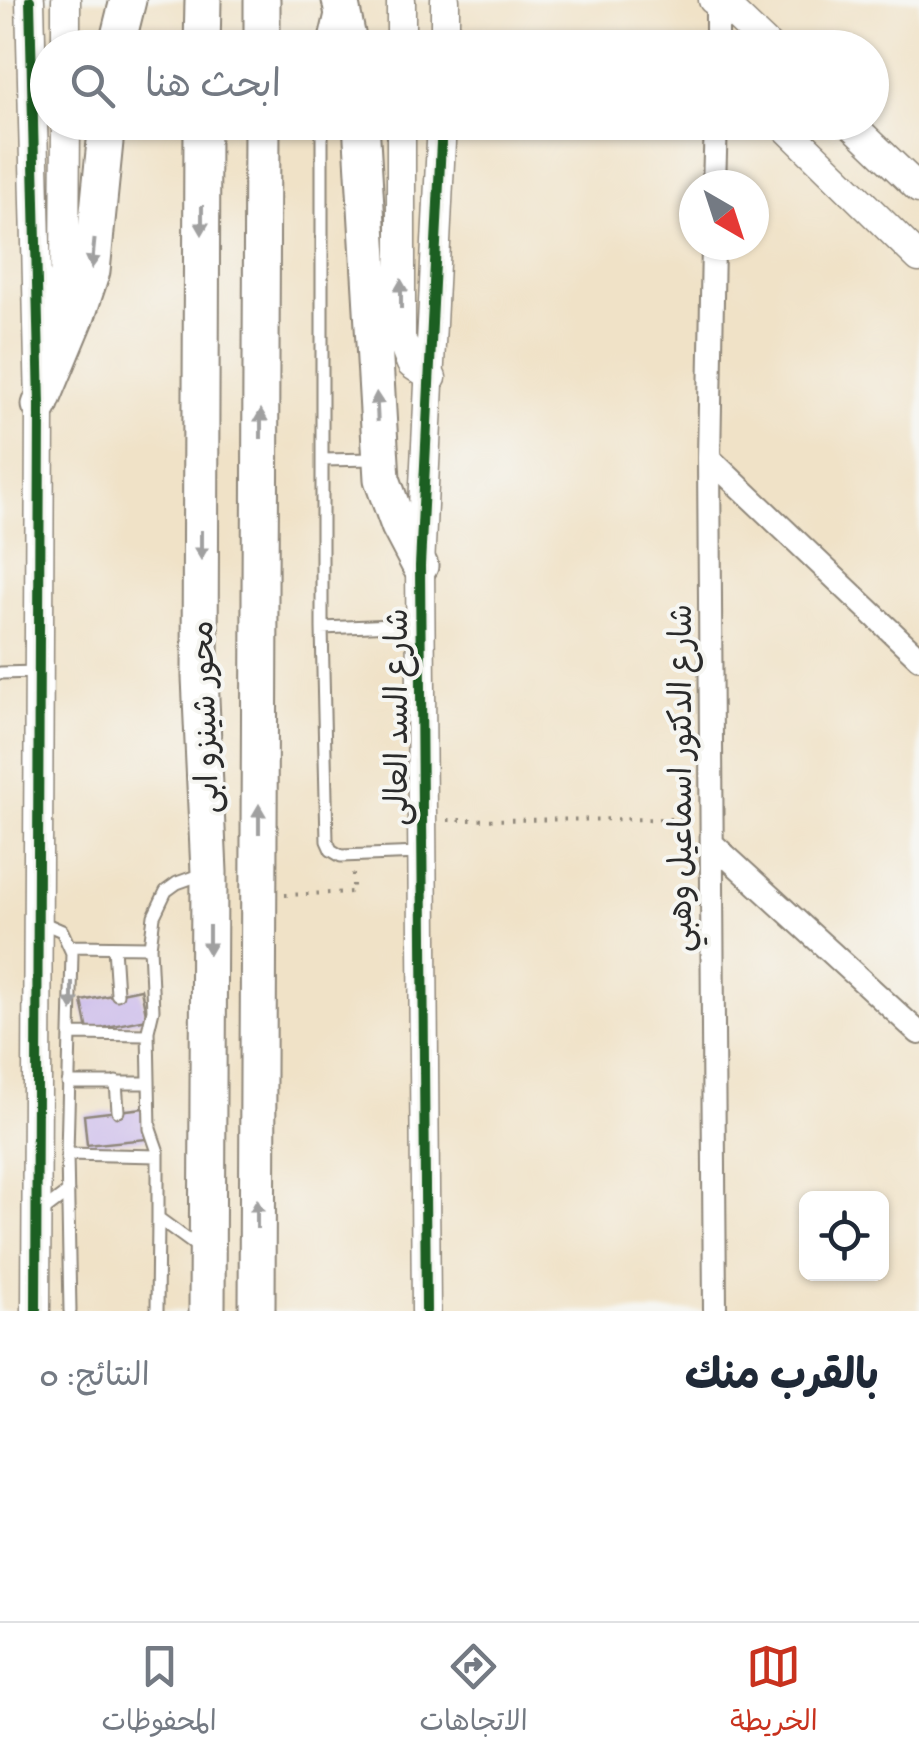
<!DOCTYPE html>
<html lang="ar">
<meta charset="utf-8">
<style>
:root{--surface:#fff;--page:#f2f2f3;--text:#1f2937;--muted:#747a83;--line:#e0e1e3;--accent:#c8321e}
body{margin:0;font-family:"Gochi Hand","Playpen Sans Arabic",sans-serif;background:var(--page);color:var(--text);direction:rtl}
.controls{position:absolute;right:30px;bottom:30px;display:grid;overflow:hidden;border-radius:15px;box-shadow:0 2px 8px #0004}
.controls button{width:90px;height:90px;display:grid;place-items:center;padding:0;border:0;border-bottom:2px solid var(--line);background:var(--surface);color:var(--text);font:50px sans-serif}
.compass{position:absolute;left:679px;top:170px;width:90px;height:90px;border-radius:50%;background:var(--surface);box-shadow:0 2px 8px #0004;rotate:141deg}
.list{margin:0;padding:0;list-style:none}
h2{display:flex;justify-content:space-between;align-items:center;height:130px;margin:0;padding:0 40px;font-size:42px}
h2 small{font-size:32px;font-weight:400;color:var(--muted)}
.icon{flex:none;width:55px;height:55px;fill:none;stroke:currentColor;stroke-width:2;stroke-linecap:round;stroke-linejoin:round}
.map{position:relative;flex:none;width:919px;height:1311px;overflow:hidden;direction:ltr}
.search{position:absolute;background:var(--surface);box-shadow:0 2px 8px #0004;left:30px;right:30px;top:30px;height:110px;display:flex;align-items:center;gap:25px;box-sizing:border-box;padding:0 35px;border-radius:55px;color:var(--muted);font-size:38px}
.sheet{height:310px;background:var(--surface)}
nav{display:flex;justify-content:space-around;align-items:center;box-sizing:border-box;height:140px;border-top:2px solid var(--line);background:var(--surface);font-size:28px;color:var(--muted)}
nav a{display:grid;justify-items:center;gap:5px}
nav .on{color:var(--accent)}
.map>svg:first-child{display:block}
.building{fill:#c9b7ea}
.lines{fill:none;stroke-linecap:round;stroke-linejoin:round}
.service-casing{stroke:#8e8679;stroke-width:15}
.minor-casing{stroke:#8e8679;stroke-width:26}
.tertiary-casing{stroke:#8e8679;stroke-width:31}
.primary-casing{stroke:#8e8679;stroke-width:39}
.path{stroke:#8e8679;stroke-width:4;stroke-dasharray:2.5 8;stroke-linecap:butt}
.service{stroke:#fff;stroke-width:11}
.minor{stroke:#fff;stroke-width:22}
.tertiary{stroke:#fff;stroke-width:28}
.primary{stroke:#fff;stroke-width:35}
.cycleway-casing{stroke:#f6f6f2;stroke-width:16}
.cycleway{stroke:#1b5e20;stroke-width:10}
.oneway{fill:#a0a0a0}
.labels{text-anchor:middle;stroke-width:8;stroke-linejoin:round;paint-order:stroke}
.street-label{font-size:32px;fill:#2b2b2b;stroke:#f6f6f2}
</style>
<div class="map">
<svg width="919" height="1311" viewBox="0 0 919 1311">
<rect width="100%" height="100%" fill="#f6f6f2"/>
<filter id="ink" filterUnits="userSpaceOnUse"><feTurbulence type="fractalNoise" baseFrequency=".01" numOctaves="2"/><feDisplacementMap in="SourceGraphic" scale="20" xChannelSelector="R" yChannelSelector="G"/><feConvolveMatrix kernelMatrix="1 2 1 2 8 2 1 2 1" color-interpolation-filters="sRGB"/></filter>
<filter id="wash" filterUnits="userSpaceOnUse"><feTurbulence type="fractalNoise" baseFrequency=".0048" numOctaves="4" result="noise"/><feDisplacementMap in="SourceGraphic" scale="40" xChannelSelector="R" yChannelSelector="G"/><feGaussianBlur stdDeviation="2.25" result="paint"/><feColorMatrix in="noise" values="0 0 0 0 0 0 0 0 0 0 0 0 0 0 0 0 0 1.4 0 .05"/><feComposite in="paint" operator="in"/></filter>
<g filter="url(#wash)">
<rect width="100%" height="100%" fill="#f0e2c7"/>
<g id="blocks">
<path class="building" d="M 141,989 L 147,1019 L 88,1031 L 82,1001 Z
M 144,1108 L 147,1139 L 87,1145 L 84,1115 Z"/>
</g>
</g>
<g filter="url(#ink)">
<use href="#blocks" fill-opacity="0" stroke="#8e8679" stroke-width="2.5"/>
<g class="lines">
<defs>
<path id="service" d="M 323,48 L 331,13
M 322,122 L 322,628 L 327,841 L 331,850 L 341,856 L 421,853
M 322,460 L 375,459
M 322,628 L 418,624
M 0,673 L 37,672
M 39,921 L 62,931 L 72,953 L 67,1154 L 70,1311
M 71,946 L 150,947
M 114,947 L 117,994
M 73,1034 L 148,1035
M 116,1082 L 118,1111
M 68,1083 L 149,1083
M 67,1154 L 158,1156
M 39,1214 L 68,1192
M 199,1248 L 158,1218 L 158,1152 L 150,1129 L 148,1031 L 153,1010 L 150,947 L 154,916 L 166,891 L 177,883 L 205,873
M 157,1311 L 158,1218"/>
<path id="minor" d="M 717,48 L 717,0
M 714,185 L 716,122
M 713,245 L 709,458 L 715,1311
M 709,458 L 919,658
M 714,845 L 919,1033"/>
<path id="tertiary" d="M 30,0 L 40,405 L 36,1311
M 401,0 L 401,48
M 445,0 L 445,48
M 713,0 L 732,12 L 770,48
M 66,48 L 66,0
M 401,122 L 401,338 L 411,364 L 432,378
M 780,122 L 919,258
M 849,122 L 919,189
M 47,354 L 65,273 L 66,122
M 426,1311 L 420,566 L 442,122"/>
<path id="primary" d="M 340,0 L 350,48
M 116,48 L 128,0
M 202,48 L 203,0
M 262,48 L 262,0
M 202,122 L 200,677 L 209,872 L 207,1311
M 361,122 L 382,479 L 399,526 L 420,566
M 40,405 L 77,316 L 92,271 L 107,122
M 257,1311 L 262,122"/>
</defs>
<use href="#service" class="service-casing"/>
<use href="#minor" class="minor-casing"/>
<use href="#tertiary" class="tertiary-casing"/>
<use href="#primary" class="primary-casing"/>
<path class="path" d="M 448,820 L 689,819
M 285,895 L 353,892 L 353,870"/>
<use href="#service" class="service"/>
<use href="#minor" class="minor"/>
<use href="#tertiary" class="tertiary"/>
<use href="#primary" class="primary"/>
<defs>
<path id="cycleway" d="M 30,0 L 40,405 L 36,1311
M 426,1311 L 420,566 L 442,122"/>
</defs>
<use href="#cycleway" class="cycleway-casing"/>
<use href="#cycleway" class="cycleway"/>
</g>
<defs><path id="oneway-solid" d="M-6-.8H1V-3.2L6.5 0L1 3.2V.8H-6Z" transform="scale(2.5)"/></defs>
<g class="oneway">
<use href="#oneway-solid" transform="translate(202 220) rotate(90)"/>
<use href="#oneway-solid" transform="translate(93 254) rotate(96)"/>
<use href="#oneway-solid" transform="translate(401 294) rotate(-90)"/>
<use href="#oneway-solid" transform="translate(377 407) rotate(-93)"/>
<use href="#oneway-solid" transform="translate(261 424) rotate(-90)"/>
<use href="#oneway-solid" transform="translate(201 545) rotate(90)"/>
<use href="#oneway-solid" transform="translate(259 819) rotate(-90)"/>
<use href="#oneway-solid" transform="translate(209 940) rotate(90)"/>
<use href="#oneway-solid" transform="translate(72 996) rotate(90)"/>
<use href="#oneway-solid" transform="translate(257 1214) rotate(-90)"/>
</g>
</g>
<g class="labels">
<g class="street-label">
<text transform="translate(204 717) rotate(-92)" y="11">محور شينزو ابى</text>
<text transform="translate(396 717) rotate(-90)" y="11">شارع السد العالى</text>
<text transform="translate(680 778) rotate(-90)" y="11">شارع الدكتور اسماعيل وهبي</text>
</g>
</g>
</svg>
<div class="controls">
<button><svg class="icon" aria-label="locate" viewBox="0 0 24 24"><circle cx="12" cy="12" r="6"/><path d="M12 2v4M12 18v4M2 12h4M18 12h4"/></svg></button>
</div>
<svg class="compass" viewBox="-18 -18 36 36"><path d="M0-13l5 13h-10z" fill="#e53935"/><path d="M0 13l5-13h-10z" fill="#747a83"/></svg>
<div class="search"><svg class="icon" aria-label="search" viewBox="0 0 24 24"><circle cx="10" cy="10" r="6"/><path d="M15 15l6 6"/></svg>ابحث هنا</div>
</div>
<section class="sheet">
<h2>بالقرب منك<small>النتائج: 0</small></h2>
<ul class="list">
</ul>
</section>
<nav>
<a class="on"><svg class="icon" aria-label="map" viewBox="0 0 24 24"><path d="M3 6l6-2 6 2 6-2v14l-6 2-6-2-6 2zM9 4v14M15 6v14"/></svg>الخريطة</a>
<a><svg class="icon" aria-label="directions" viewBox="0 0 24 24"><path d="M12 3l9 9-9 9-9-9zM9 14v-3h6M13 9l2 2-2 2"/></svg>الاتجاهات</a>
<a><svg class="icon" aria-label="saved" viewBox="0 0 24 24"><path d="M7 4h10v16l-5-4-5 4z"/></svg>المحفوظات</a>
</nav>
